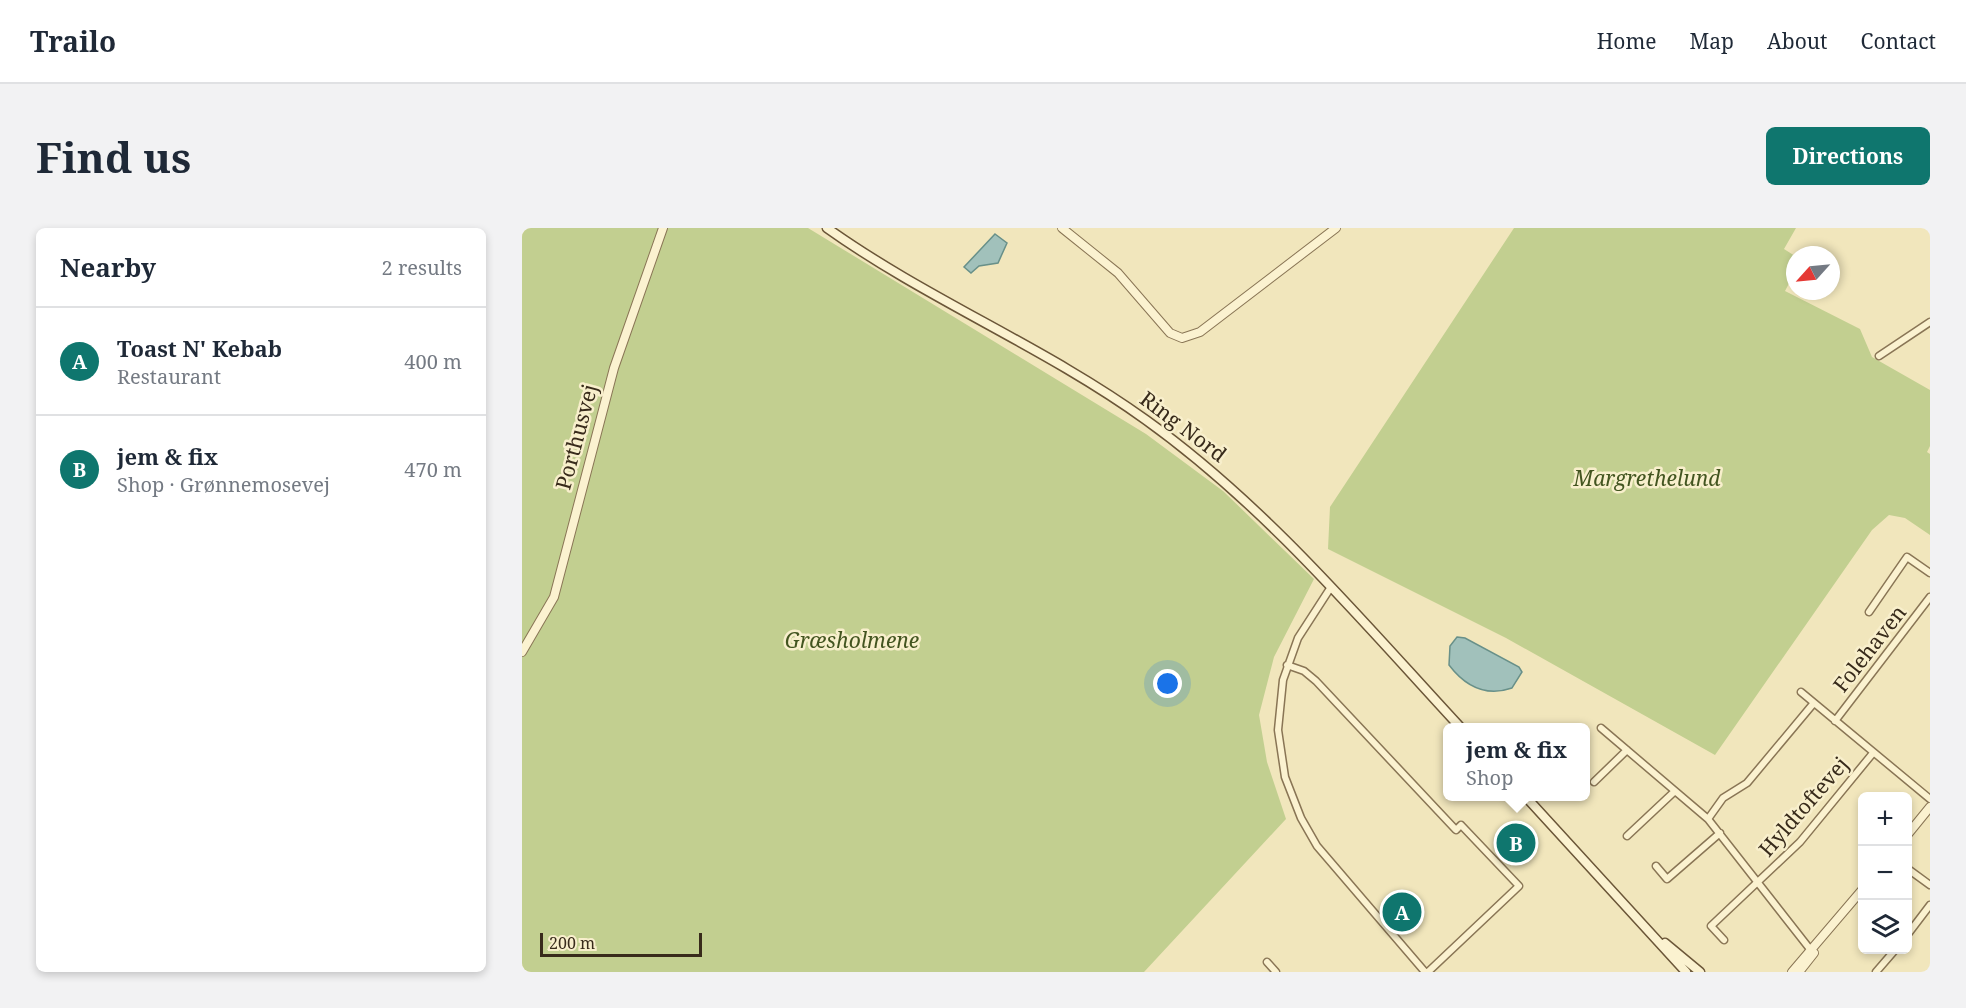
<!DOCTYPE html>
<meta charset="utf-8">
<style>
:root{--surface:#fff;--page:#f2f2f3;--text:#1f2937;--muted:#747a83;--line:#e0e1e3;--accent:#0f766e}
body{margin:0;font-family:"Noto Serif",serif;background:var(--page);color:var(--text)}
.controls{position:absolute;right:18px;bottom:18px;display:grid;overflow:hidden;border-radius:9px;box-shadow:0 3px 9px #0003}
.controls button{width:54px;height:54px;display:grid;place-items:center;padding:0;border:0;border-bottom:2px solid var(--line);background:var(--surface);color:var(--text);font:30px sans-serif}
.compass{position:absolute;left:1264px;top:18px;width:54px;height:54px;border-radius:50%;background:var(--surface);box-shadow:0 3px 9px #0003;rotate:243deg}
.scale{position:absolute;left:18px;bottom:15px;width:162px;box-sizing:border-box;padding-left:6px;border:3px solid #382b1b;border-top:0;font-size:16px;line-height:21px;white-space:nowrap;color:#382b1b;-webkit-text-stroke:4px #f8efcc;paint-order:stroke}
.you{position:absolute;left:646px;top:456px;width:21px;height:21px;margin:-15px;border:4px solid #fff;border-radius:50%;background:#1a73e8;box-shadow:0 0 0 9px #1a73e833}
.badge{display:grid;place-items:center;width:39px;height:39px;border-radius:50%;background:var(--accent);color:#fff;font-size:20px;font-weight:700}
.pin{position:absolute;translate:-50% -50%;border:3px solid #fff;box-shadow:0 2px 6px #0006}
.popup{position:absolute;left:921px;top:495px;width:147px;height:78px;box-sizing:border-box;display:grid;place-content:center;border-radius:9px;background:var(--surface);filter:drop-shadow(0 2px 4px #0005);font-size:20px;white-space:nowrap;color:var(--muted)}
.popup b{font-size:22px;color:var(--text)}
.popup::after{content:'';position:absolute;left:50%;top:100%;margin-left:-12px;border:12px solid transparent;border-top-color:var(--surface)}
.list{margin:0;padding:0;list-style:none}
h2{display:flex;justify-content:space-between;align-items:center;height:78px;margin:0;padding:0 24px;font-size:26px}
h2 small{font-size:20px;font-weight:400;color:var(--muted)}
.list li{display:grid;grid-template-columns:39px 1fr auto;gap:18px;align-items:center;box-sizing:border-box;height:108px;padding:0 24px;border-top:2px solid var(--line)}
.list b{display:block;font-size:22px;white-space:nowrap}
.list p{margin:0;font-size:20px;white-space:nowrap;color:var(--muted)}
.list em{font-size:20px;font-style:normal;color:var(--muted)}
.icon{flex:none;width:33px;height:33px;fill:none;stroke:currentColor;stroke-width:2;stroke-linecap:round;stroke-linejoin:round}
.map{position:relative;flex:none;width:1408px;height:744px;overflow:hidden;border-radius:9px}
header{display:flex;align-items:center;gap:36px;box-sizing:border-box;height:84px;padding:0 30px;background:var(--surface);border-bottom:2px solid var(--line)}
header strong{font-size:28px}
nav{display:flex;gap:33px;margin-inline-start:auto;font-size:21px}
.intro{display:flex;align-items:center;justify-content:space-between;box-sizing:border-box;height:144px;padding:0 36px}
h1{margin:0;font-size:42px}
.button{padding:15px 27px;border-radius:9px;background:var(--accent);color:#fff;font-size:21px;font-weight:700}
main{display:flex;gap:36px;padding:0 36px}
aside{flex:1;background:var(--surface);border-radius:9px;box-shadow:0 3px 9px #0003}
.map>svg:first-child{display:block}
.green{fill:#c2cf90}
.water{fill:#a1c1bb;stroke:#689089;stroke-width:1.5}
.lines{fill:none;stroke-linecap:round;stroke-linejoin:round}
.minor-casing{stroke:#897555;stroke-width:9}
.tertiary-casing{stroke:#897555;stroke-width:10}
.secondary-casing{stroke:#6b5638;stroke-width:11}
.minor{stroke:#fbf2d0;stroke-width:6}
.tertiary{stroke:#fbf2d0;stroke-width:8}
.secondary{stroke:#fbf2d0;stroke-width:8}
.labels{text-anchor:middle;stroke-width:5;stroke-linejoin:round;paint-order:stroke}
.street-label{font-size:21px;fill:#382b1b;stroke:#f8efcc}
.park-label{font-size:21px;font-style:italic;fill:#435520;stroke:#f8efcc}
</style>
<header>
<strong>Trailo</strong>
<nav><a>Home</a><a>Map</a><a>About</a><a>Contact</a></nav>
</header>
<div class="intro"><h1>Find us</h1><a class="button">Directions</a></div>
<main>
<aside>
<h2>Nearby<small>2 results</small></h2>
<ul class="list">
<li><span class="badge">A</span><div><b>Toast N' Kebab</b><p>Restaurant</p></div><em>400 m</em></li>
<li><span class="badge">B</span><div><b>jem &amp; fix</b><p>Shop · Grønnemosevej</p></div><em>470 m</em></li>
</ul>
</aside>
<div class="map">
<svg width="1408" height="744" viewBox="0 0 1408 744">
<rect width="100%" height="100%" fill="#f1e6bc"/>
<path class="green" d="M 0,0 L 286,0 L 624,206 L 701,263 L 792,351 L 752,429 L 737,487 L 745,534 L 764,591 L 622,744 L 0,744 Z
M 992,0 L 1274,0 L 1262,21 L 1273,28 L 1273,44 L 1263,63 L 1338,101 L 1350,129 L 1408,162 L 1408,218 L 1405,224 L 1408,226 L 1408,307 L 1383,290 L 1367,287 L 1350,302 L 1193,527 L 984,410 L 806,321 L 808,279 Z"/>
<path class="water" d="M 473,6 L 485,15 L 476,35 L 457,38 L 449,45 L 442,39 Z
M 935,409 L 943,410 L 997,439 L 1000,444 L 990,460 C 964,469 943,458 927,437 L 928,418 Z"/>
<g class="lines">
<defs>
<path id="minor" d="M 1357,128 L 1408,94
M 809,359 L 776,410 L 761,452 L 756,502 L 763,549 L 779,590 L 795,618 L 903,744
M 1347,384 L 1385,329 L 1408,345
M 765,437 L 782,443 L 794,453 L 934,602 L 939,597 L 997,658 L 906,744
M 1279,464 L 1408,571
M 1313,493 L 1408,369
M 1079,500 L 1186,591 L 1291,725
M 1072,554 L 1105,522
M 1186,591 L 1201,570 L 1225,555 L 1291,476
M 1105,608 L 1153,563
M 1134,638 L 1145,651 L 1198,605
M 1386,641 L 1408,657
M 1386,706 L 1408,677
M 1202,712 L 1189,698 L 1278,614 L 1351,525
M 745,734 L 754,744
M 1354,744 L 1373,722"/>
<path id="tertiary" d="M 540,0 L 596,45 L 648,105 L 660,110 L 678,104 L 814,0
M 0,424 L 32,369 L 92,140 L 141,0
M 1386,606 L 1408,579
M 1270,744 L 1340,662
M 1277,744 L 1292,725"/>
<path id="secondary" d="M 305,0 C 406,72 523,119 624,192 C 744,278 839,392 939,500
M 1003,568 L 1164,744
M 1143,715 L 1178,744"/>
</defs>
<use href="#minor" class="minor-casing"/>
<use href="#tertiary" class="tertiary-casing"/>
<use href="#secondary" class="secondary-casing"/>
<use href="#minor" class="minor"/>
<use href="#tertiary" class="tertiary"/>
<use href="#secondary" class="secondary"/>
</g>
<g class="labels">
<g class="street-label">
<text transform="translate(661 199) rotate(37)" y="7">Ring Nord</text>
<text transform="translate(55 209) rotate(-75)" y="7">Porthusvej</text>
<text transform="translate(1348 421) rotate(-52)" y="7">Folehaven</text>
<text transform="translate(1282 579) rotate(-49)" y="7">Hyldtoftevej</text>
</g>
<g class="park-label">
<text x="1125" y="258">Margrethelund</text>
<text x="330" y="420">Græsholmene</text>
</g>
</g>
</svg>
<div class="controls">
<button>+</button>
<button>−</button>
<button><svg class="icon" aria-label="layers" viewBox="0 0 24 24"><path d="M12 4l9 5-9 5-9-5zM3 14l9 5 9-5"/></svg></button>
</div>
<svg class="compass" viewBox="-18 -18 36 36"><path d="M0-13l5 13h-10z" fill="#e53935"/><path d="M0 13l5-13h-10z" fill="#747a83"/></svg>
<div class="scale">200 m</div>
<div class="you"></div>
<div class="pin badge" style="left:880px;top:684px">A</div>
<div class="pin badge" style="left:994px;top:615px">B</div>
<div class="popup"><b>jem &amp; fix</b>Shop</div>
</div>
</main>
